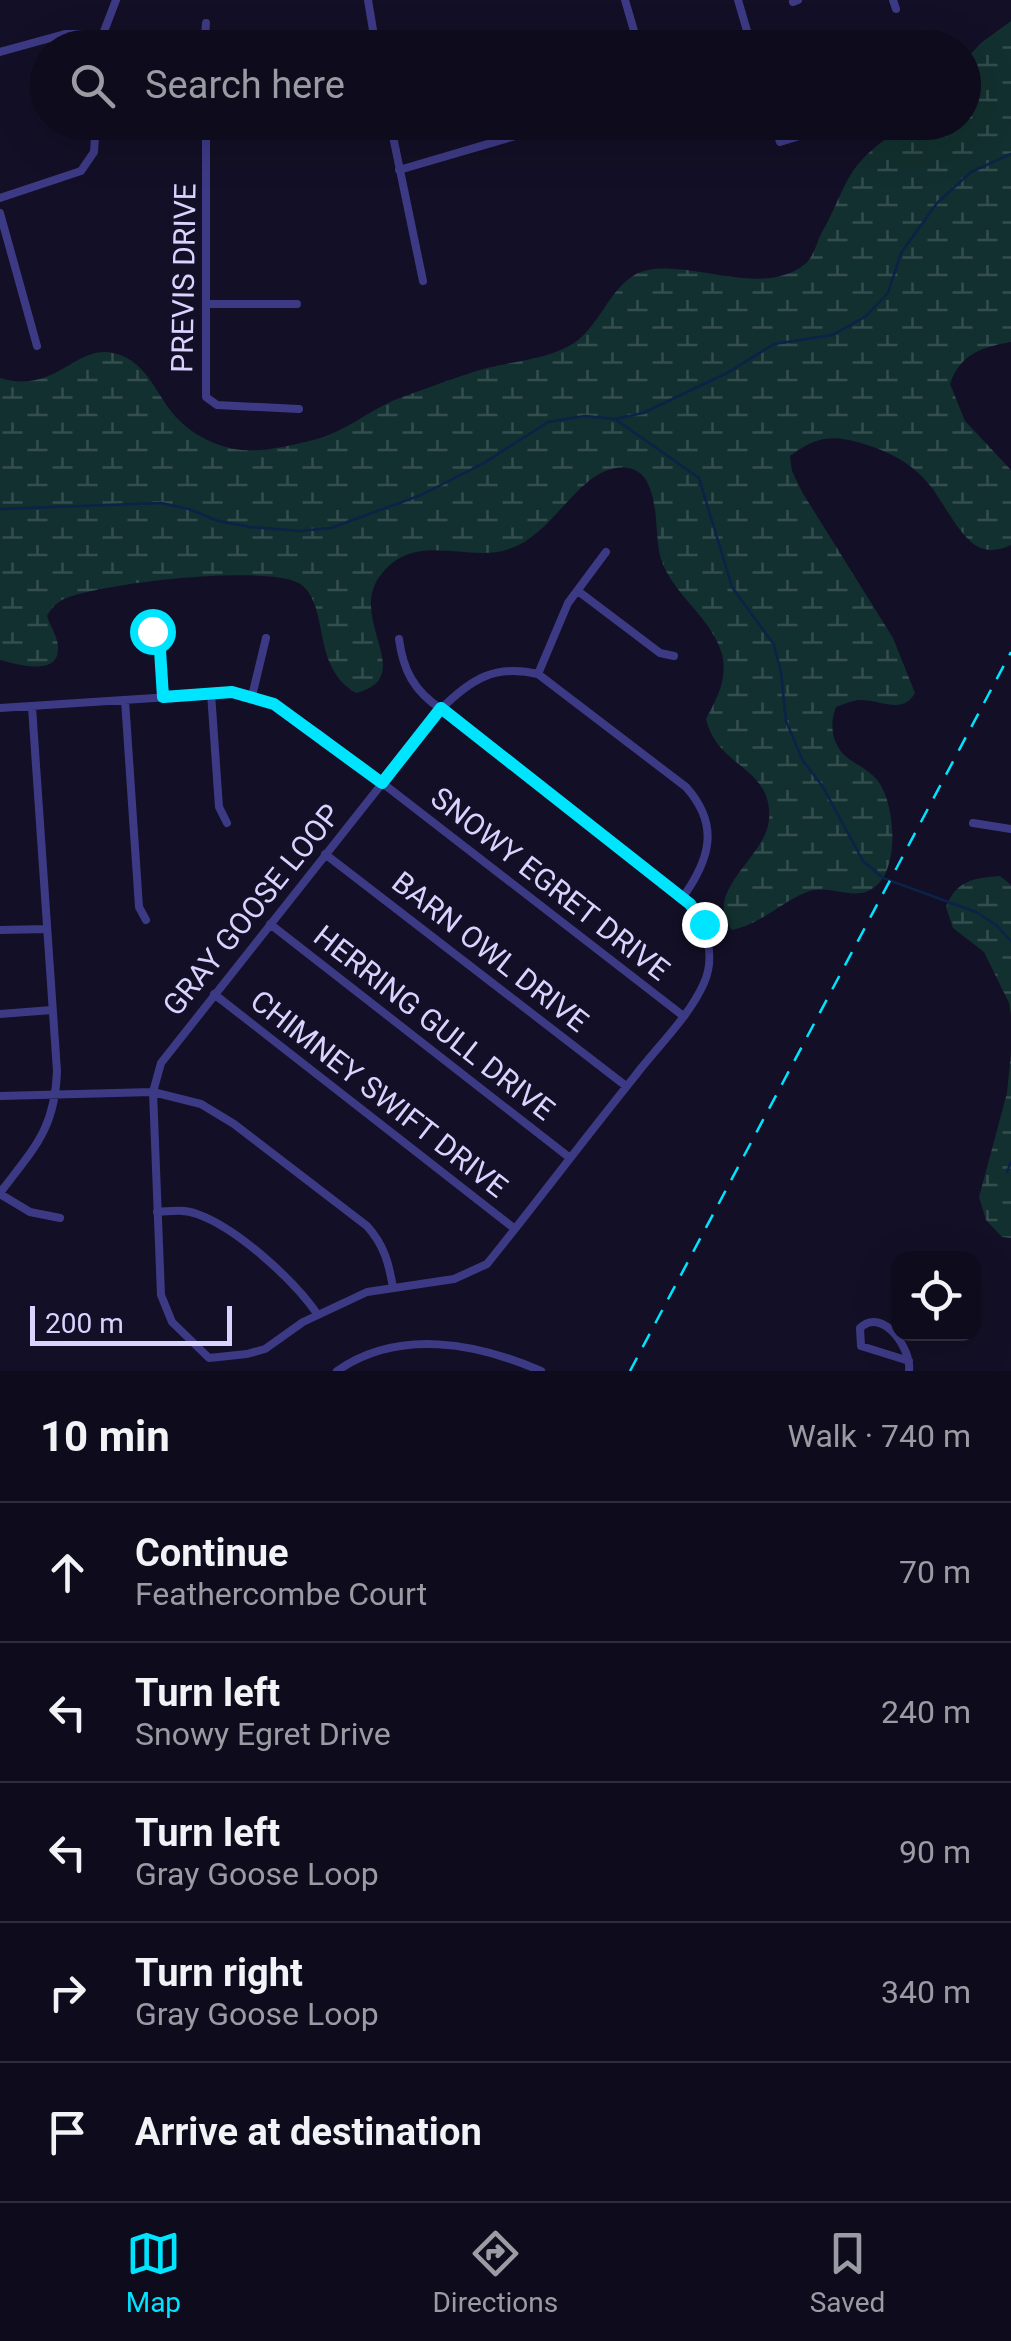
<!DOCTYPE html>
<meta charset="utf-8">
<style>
:root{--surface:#0e0b1c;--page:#171425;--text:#f1f3f6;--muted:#9b9ba3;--line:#2e2b3b;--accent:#00e5ff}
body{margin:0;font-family:Roboto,sans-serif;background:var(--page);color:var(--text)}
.controls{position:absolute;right:30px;bottom:30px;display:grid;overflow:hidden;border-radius:20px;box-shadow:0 10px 40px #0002}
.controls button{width:90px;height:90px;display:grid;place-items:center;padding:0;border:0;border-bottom:2px solid var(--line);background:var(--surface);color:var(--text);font:50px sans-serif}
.scale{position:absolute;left:30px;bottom:25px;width:202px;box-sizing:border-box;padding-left:10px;border:5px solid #d9d4ff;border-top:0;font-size:28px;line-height:35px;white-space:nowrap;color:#d9d4ff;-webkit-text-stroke:8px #130f26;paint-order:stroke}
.stop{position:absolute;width:30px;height:30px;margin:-22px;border:8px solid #00e5ff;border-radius:50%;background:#fff}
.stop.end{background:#00e5ff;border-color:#fff;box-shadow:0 2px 10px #0008}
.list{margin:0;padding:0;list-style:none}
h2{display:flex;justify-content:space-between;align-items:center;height:130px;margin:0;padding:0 40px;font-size:42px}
h2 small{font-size:32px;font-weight:400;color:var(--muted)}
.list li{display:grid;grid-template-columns:65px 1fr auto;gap:30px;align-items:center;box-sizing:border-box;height:140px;padding:0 40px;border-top:2px solid var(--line)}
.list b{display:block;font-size:38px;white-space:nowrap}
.list p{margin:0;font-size:32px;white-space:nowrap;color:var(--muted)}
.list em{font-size:32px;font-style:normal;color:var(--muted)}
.icon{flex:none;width:55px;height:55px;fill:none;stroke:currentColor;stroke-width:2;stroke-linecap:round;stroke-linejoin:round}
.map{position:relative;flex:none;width:1011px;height:1371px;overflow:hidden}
.search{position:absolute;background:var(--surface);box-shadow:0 10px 40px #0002;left:30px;right:30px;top:30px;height:110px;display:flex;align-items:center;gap:25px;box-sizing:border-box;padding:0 35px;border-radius:55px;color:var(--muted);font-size:38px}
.sheet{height:830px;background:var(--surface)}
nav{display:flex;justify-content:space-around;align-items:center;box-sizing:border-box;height:140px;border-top:2px solid var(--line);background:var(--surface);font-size:28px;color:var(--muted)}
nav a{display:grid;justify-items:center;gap:5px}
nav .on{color:var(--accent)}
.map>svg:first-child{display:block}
.wetland{fill:url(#wetland-marsh)}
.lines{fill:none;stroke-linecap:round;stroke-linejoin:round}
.stream{stroke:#0c2248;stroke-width:2.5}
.street{stroke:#3d3a85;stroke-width:8}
.rail{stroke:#00e5ff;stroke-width:2.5;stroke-dasharray:15 12;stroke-linecap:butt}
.route{stroke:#00e5ff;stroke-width:12}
.labels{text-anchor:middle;stroke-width:9;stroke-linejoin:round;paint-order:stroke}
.street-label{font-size:30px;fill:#d9d4ff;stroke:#130f26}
</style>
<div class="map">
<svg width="1011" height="1371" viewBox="0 0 1011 1371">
<defs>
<pattern id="wetland-marsh" width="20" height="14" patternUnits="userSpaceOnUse" patternTransform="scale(2.5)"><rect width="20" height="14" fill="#12302f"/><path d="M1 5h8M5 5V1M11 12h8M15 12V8" fill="none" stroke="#344d4e"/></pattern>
</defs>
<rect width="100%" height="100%" fill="#130f26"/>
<path class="wetland" d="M 1011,21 L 1011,342 C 982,347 960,354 950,384 L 965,421 L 1011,470 L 1011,545 C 1002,549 991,552 981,548 C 963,542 944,504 932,488 C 913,463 890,452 861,443 C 831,434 815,437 790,456 L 792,471 L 802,492 L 893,638 L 915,693 C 902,715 882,700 861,700 C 852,700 844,704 836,707 C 831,719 831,734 837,745 C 845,762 865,765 877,780 C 896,802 902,878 868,891 C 849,899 827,884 807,892 C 781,902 761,924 732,930 C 701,892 766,857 769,820 C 773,766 718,769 706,719 C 717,698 728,679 722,654 C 712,618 673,595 661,559 C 652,532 665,461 616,468 C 576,474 553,535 509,549 C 467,564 415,529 380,576 C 347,619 419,677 356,693 C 311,666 330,611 303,586 C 279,562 95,583 62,600 C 55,604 51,609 47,616 C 50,626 59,639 58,649 C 58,677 16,664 0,660 L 0,378 C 55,395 76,344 113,353 C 150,361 156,399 180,421 C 191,433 211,443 226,447 C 250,455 285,447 309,441 C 349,432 370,407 408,395 C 434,386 461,375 487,368 C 515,361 549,359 574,343 C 603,324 612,277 648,270 C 694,261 764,298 805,264 C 815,255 816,243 822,232 C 834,212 841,189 853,171 C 863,156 878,145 892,134 C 898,130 903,124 910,122 C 927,120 947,122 964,122 L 964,61 L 981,43 Z
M 1000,876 L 1011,885 L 1011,1015 L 1009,1003 L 984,952 L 953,928 L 946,907 C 956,881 973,878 1000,876 Z
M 1011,1052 L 1011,1238 L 1002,1237 L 986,1220 L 979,1197 L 1007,1093 Z"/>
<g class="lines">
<path class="stream" d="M 615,419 L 699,478 L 732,587 L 774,645 L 781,672 L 786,721 L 803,761 L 823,787 L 863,861 L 883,878 L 976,912 L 996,925 L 1011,941
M 0,509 L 161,503 L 189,509 L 218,521 L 250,527 L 299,531 L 331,528 L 421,495 L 484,463 L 548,422 L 585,416 L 615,419 L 643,413 L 727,373 L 774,344 L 832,335 L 865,317 L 888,293 L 901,253 L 937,203 L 971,172 L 1011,154
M 1007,1172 L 1011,1162"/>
<path class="street" d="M 368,0 L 376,48
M 625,0 L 639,48
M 738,0 L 752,48
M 893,0 L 896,9
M 793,2 L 798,0
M 102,48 L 103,34 L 116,0
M 204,48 L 206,23
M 0,52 L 65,34 L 103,34
M 206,122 L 206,397 L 217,405 L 299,409
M 390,122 L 423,281
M 774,122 L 780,142 L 844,122
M 399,170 L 563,122
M 0,198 L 81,171 L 94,152 L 96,122
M 0,213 L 37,346
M 206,304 L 297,304
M 578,591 L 660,653 L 674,656
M 151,631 L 160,651 L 163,697
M 399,639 C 403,670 414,691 441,709 C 471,679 495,664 538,674 L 686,787 C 720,825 710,859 683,897
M 538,674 L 568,603 L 606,552
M 211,693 L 219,807 L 227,823
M 252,696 L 266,638
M 125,700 L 139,907 L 146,920
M 0,708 L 232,693 L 274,704 L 319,734 L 682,1015
M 441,709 L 691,904 C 706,927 716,956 704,983 C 689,1017 657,1047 635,1076 C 585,1138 537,1202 487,1264 L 454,1279 L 367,1292 L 303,1322 L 265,1349 L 247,1354 L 209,1358 L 172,1322 L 161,1295 L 153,1092 L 161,1063 Z
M 973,823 L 1011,829
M 325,854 L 626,1086
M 270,924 L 570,1158
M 0,930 L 47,929
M 214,994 L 515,1229
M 0,1014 L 52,1010
M 0,1096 L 153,1092 L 201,1104 L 234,1124 L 367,1226 C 384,1245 389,1263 393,1288
M 0,1193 C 33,1149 55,1130 57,1071 L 32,707
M 0,1194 L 30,1212 L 60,1218
M 157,1212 C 171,1211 184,1209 197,1214 C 237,1228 294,1280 318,1315
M 337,1371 C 399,1328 477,1343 541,1371
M 909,1371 C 912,1350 883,1306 860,1328 L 861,1346 L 909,1361"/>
<path class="rail" d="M 630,1371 L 1011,652"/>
</g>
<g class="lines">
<path class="route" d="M 152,631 L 160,650 L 163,697 L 232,692 L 274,704 L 382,783 L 441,708 L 690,904 L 704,924"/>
</g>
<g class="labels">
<g class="street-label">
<text transform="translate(184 278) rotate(-89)" y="10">PREVIS DRIVE</text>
<text transform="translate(550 884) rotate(38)" y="10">SNOWY EGRET DRIVE</text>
<text transform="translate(252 910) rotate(-51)" y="10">GRAY GOOSE LOOP</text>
<text transform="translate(490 952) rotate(38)" y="10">BARN OWL DRIVE</text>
<text transform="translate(434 1023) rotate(38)" y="10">HERRING GULL DRIVE</text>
<text transform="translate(379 1094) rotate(38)" y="10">CHIMNEY SWIFT DRIVE</text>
</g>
</g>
</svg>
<div class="controls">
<button><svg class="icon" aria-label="locate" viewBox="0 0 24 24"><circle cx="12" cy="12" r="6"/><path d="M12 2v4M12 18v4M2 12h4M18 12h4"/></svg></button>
</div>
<div class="scale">200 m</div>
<div class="stop" style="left:152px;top:631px"></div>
<div class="stop end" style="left:704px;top:924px"></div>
<div class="search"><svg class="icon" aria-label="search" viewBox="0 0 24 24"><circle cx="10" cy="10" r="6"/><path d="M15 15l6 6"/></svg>Search here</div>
</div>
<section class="sheet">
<h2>10 min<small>Walk · 740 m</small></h2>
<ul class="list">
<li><svg class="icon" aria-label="ahead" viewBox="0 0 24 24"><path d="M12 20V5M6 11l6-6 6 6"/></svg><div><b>Continue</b><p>Feathercombe Court</p></div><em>70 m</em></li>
<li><svg class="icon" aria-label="left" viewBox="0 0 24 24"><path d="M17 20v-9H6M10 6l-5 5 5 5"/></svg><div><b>Turn left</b><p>Snowy Egret Drive</p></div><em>240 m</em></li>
<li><svg class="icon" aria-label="left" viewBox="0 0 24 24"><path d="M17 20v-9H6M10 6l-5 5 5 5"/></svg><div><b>Turn left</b><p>Gray Goose Loop</p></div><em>90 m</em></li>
<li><svg class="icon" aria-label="right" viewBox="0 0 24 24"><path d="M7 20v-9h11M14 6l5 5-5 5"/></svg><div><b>Turn right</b><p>Gray Goose Loop</p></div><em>340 m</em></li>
<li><svg class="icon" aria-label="arrive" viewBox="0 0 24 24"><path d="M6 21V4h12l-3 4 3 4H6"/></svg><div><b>Arrive at destination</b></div></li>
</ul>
</section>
<nav>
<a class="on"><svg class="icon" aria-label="map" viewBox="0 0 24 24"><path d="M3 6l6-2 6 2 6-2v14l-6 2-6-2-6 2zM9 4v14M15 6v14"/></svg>Map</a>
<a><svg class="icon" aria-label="directions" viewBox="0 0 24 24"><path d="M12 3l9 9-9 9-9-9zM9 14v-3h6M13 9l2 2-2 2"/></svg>Directions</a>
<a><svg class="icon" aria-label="saved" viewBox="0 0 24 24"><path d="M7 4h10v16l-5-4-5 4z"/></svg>Saved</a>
</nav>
